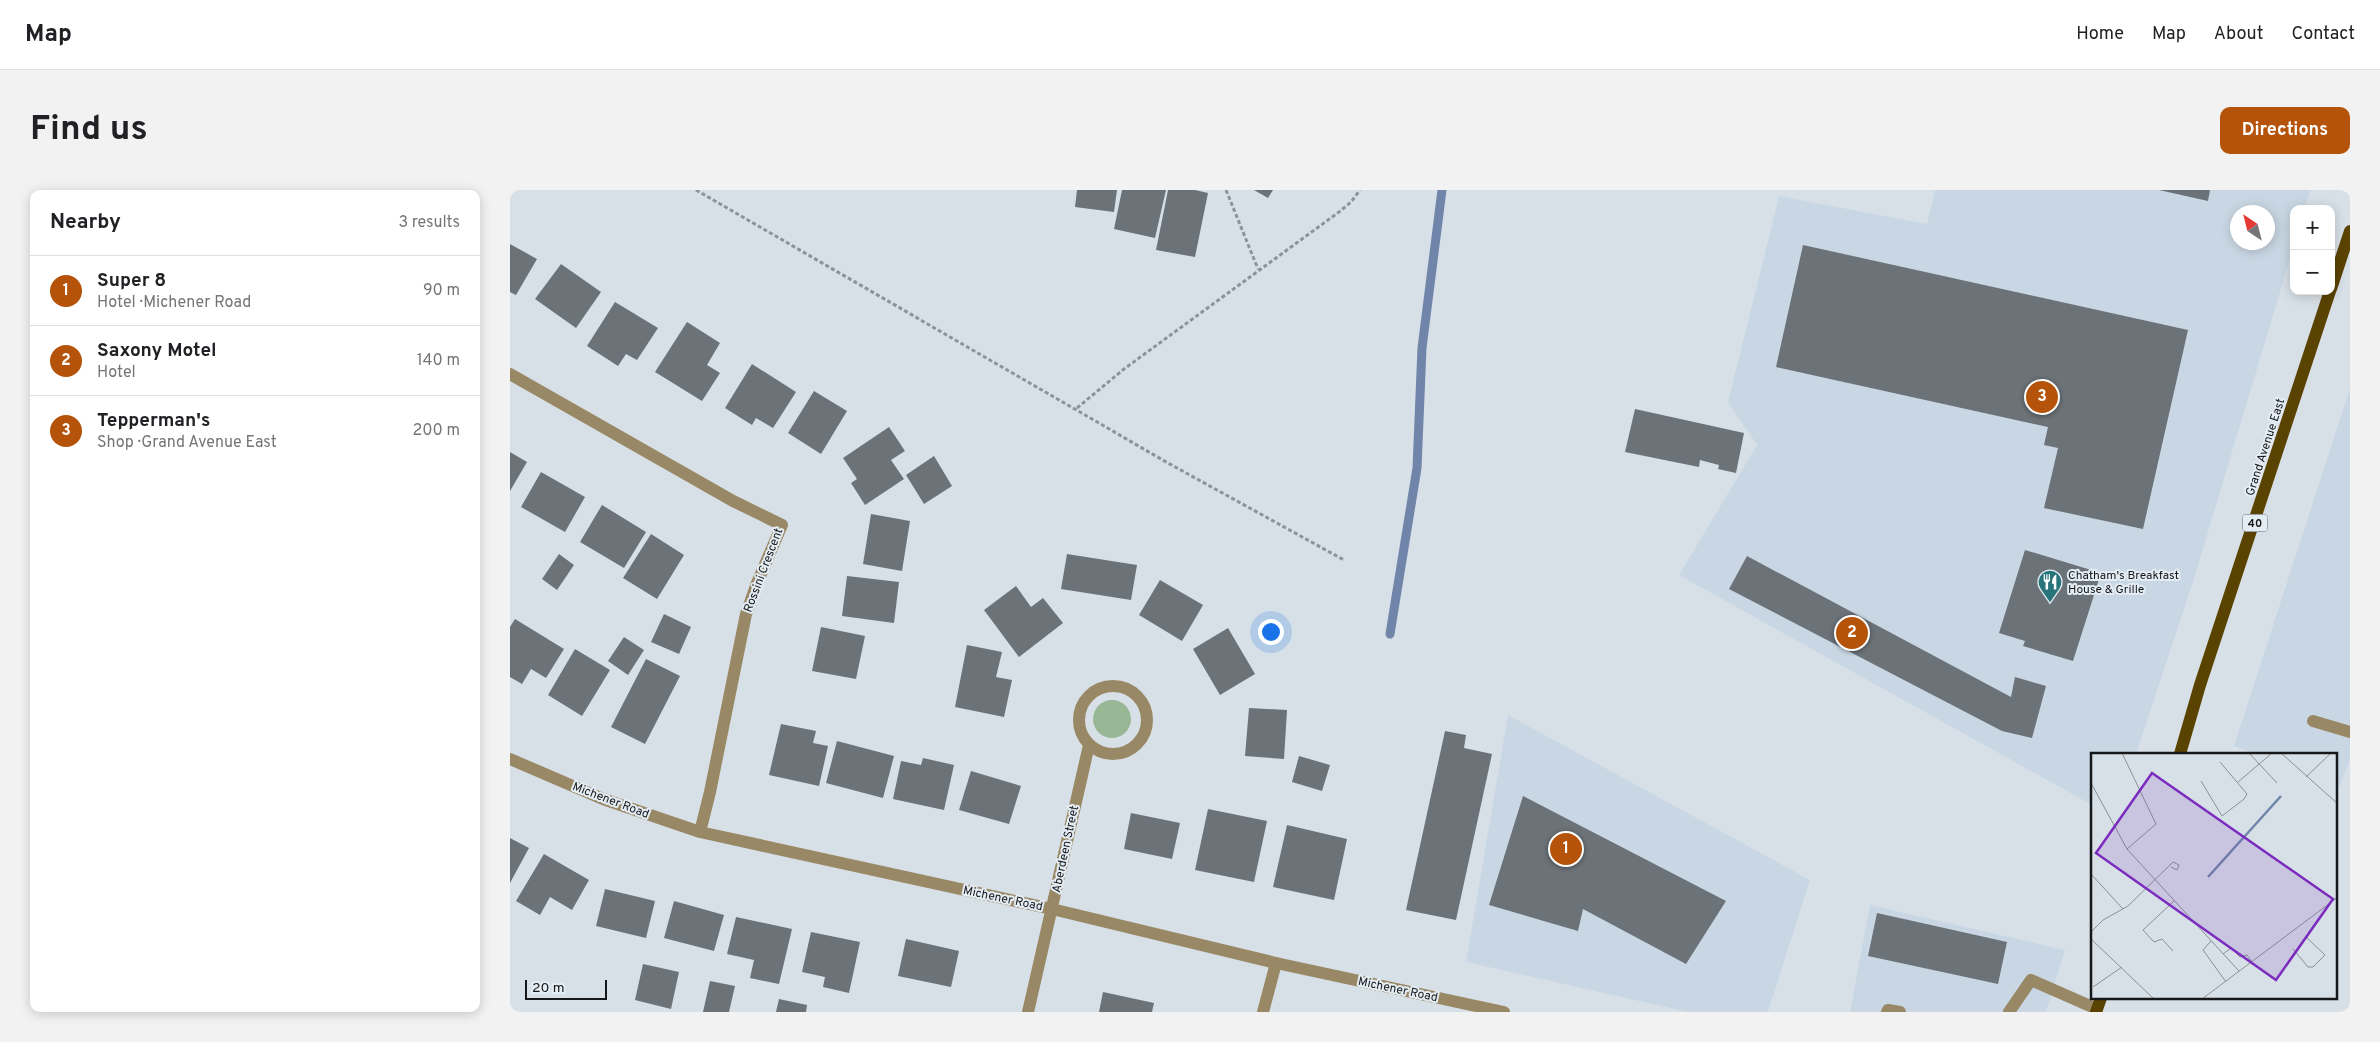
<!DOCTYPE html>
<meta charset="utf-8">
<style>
:root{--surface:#fff;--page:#f2f2f2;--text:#202124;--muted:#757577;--line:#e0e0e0;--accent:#b45309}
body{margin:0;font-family:Overpass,sans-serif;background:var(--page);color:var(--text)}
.controls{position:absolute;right:15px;top:15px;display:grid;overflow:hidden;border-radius:10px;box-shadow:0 2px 12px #0003}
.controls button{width:45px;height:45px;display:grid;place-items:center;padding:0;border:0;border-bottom:1px solid var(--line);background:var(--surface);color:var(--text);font:25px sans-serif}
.compass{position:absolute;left:1720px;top:15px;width:45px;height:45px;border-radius:50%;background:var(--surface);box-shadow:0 2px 12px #0003;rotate:325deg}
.scale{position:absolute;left:15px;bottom:12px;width:82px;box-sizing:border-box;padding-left:5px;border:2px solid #15181a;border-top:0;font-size:14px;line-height:18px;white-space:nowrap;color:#15181a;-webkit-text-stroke:4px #e5edf4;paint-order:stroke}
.you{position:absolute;left:760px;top:441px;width:18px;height:18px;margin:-12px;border:4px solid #fff;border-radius:50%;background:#1a73e8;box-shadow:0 0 0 8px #1a73e833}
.badge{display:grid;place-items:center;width:32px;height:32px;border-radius:50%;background:var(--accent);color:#fff;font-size:16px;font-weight:700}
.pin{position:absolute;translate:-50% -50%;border:2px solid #fff;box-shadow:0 1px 5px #0006}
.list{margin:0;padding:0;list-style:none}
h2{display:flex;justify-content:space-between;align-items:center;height:65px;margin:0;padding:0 20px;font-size:21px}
h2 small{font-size:16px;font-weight:400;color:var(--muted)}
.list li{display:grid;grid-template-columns:32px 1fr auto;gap:15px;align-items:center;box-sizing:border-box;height:70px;padding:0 20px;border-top:1px solid var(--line)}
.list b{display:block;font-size:19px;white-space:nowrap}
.list p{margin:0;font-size:16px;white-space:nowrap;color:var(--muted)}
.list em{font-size:16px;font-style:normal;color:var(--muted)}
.map{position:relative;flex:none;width:1840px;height:822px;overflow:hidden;border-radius:10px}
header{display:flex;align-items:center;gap:30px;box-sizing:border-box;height:70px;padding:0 25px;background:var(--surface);border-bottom:1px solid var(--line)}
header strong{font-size:24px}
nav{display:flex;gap:28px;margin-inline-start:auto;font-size:18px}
.intro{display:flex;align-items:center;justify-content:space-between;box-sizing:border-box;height:120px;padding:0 30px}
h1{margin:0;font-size:35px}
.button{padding:12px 22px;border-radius:10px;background:var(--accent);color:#fff;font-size:18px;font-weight:700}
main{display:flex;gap:30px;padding:0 30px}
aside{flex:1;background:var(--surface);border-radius:10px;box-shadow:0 2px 12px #0003}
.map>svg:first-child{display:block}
.built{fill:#c9d7e4;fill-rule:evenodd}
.green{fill:#98b795}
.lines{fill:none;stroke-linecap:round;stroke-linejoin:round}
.stream{stroke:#7085a9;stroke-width:9}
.building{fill:#6b7278}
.path{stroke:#8d9398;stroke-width:3;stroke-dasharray:4 2.5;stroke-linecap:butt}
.service{stroke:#998865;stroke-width:12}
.minor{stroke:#998865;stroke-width:12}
.primary{stroke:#5a4300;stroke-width:12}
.labels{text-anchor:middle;stroke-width:4;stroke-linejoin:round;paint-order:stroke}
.shield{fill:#e5edf4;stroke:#53585b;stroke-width:1}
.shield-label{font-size:11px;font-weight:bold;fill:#15181a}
.street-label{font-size:12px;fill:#15181a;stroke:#e5edf4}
.poi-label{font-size:12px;fill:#15181a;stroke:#e5edf4;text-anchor:start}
.inset-river{fill:none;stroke:#7085a9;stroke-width:2.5}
.inset-road{fill:none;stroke:#8a9095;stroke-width:1}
.view{fill:#7b2cbf;fill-opacity:0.15;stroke:#7b2cbf;stroke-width:2.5}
.inset-edge{fill:none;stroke:#15181a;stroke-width:2.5}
</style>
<header>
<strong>Map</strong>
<nav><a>Home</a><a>Map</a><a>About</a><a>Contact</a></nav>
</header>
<div class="intro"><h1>Find us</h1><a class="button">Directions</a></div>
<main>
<aside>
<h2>Nearby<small>3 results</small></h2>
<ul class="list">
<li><span class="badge">1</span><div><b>Super 8</b><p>Hotel · Michener Road</p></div><em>90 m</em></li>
<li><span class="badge">2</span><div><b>Saxony Motel</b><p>Hotel</p></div><em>140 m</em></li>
<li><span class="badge">3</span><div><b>Tepperman's</b><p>Shop · Grand Avenue East</p></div><em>200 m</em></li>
</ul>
</aside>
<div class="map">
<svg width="1840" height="822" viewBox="0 0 1840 822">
<rect width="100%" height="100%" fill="#d8e0e7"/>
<path class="built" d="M 1425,0 L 1801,0 L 1794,19 L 1784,19 L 1783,59 L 1682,395 L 1626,564 L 1582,564 L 1582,615 L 1169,385 L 1247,255 L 1218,212 L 1269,6 L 1417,34 ZM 1728,22 L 1758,22 L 1758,52 L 1728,52 Z
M 1840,198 L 1840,569 L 1828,600 L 1826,599 L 1826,564 L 1745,564 L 1724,556 Z
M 998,525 L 1300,690 L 1258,822 L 1178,822 L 956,772 Z
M 1360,715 L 1555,760 L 1536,822 L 1340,822 Z"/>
<path class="green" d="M583 529a19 19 0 1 1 38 0a19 19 0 1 1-38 0Z"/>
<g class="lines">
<path class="stream" d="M 880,444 L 907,278 L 912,158 L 932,0"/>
</g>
<path class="building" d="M 567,0 L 607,0 L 604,22 L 565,17 Z
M 612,0 L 656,0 L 645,48 L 604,39 Z
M 658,0 L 685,0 L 698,3 L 685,67 L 646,60 Z
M 744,0 L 763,0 L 758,8 Z
M 1649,0 L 1700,0 L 1698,11 Z
M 0,54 L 27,69 L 6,105 L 0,102 Z
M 1293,55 L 1678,140 L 1633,339 L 1534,318 L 1548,258 L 1534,255 L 1538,237 L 1266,177 Z
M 51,74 L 91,102 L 66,138 L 25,109 Z
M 105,112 L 148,138 L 127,170 L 116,164 L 108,176 L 77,156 Z
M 177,132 L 210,153 L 197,175 L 210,183 L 192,211 L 145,182 Z
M 242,174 L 286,202 L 263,238 L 246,228 L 242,235 L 215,218 Z
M 304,201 L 337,221 L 311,264 L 278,243 Z
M 1125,219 L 1234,243 L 1226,283 L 1208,279 L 1209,275 L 1190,270 L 1189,277 L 1115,262 Z
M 379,237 L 395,261 L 381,270 L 394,289 L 355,315 L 341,293 L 347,289 L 333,268 Z
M 0,262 L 17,272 L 0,301 Z
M 424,266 L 442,296 L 414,314 L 396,285 Z
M 31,282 L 75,307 L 55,342 L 11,317 Z
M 92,315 L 136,342 L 114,378 L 70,352 Z
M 361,324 L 400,331 L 392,381 L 353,374 Z
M 141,344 L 174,365 L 147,409 L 113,388 Z
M 1515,360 L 1591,383 L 1563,471 L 1513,456 L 1515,451 L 1489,443 Z
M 49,364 L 64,375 L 47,400 L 32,389 Z
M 557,364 L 627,375 L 621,410 L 551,399 Z
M 1237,366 L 1501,507 L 1505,487 L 1536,496 L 1522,548 L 1492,541 L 1219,399 Z
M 337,386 L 389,392 L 384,433 L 332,426 Z
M 650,390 L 693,415 L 672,451 L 629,425 Z
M 506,396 L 521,417 L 533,408 L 553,433 L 509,467 L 474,420 Z
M 154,424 L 181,437 L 169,464 L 141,452 Z
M 5,429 L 54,459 L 36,488 L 21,479 L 12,494 L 0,487 L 0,437 Z
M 311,437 L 355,446 L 346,489 L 302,481 Z
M 718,438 L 745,484 L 710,505 L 683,459 Z
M 114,447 L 134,460 L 118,485 L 98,471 Z
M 457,455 L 492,462 L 486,487 L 502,490 L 494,527 L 445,517 Z
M 65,459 L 100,480 L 72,526 L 38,505 Z
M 136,469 L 170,486 L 135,554 L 101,537 Z
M 739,518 L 777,520 L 774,569 L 735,566 Z
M 271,534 L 306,541 L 303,553 L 318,556 L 309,596 L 259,585 Z
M 935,541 L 956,545 L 954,558 L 982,564 L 946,730 L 896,720 Z
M 327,551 L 384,566 L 373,608 L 316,593 Z
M 789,566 L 820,575 L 812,601 L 782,592 Z
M 413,568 L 444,575 L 434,620 L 383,609 L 391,571 L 411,575 Z
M 461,581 L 511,596 L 499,634 L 449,620 Z
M 1013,606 L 1216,711 L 1176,774 L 1073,719 L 1068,741 L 979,715 Z
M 698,619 L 757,631 L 744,692 L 685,680 Z
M 621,623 L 670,633 L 662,669 L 614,659 Z
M 777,635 L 837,649 L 824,710 L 763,697 Z
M 0,648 L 19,658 L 0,693 Z
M 34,664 L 79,690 L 62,720 L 40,707 L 30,725 L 6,711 Z
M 95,699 L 145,711 L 136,748 L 86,736 Z
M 164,711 L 214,725 L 204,761 L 154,748 Z
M 1367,723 L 1497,752 L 1488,794 L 1358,766 Z
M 226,727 L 282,739 L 269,794 L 240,788 L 244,770 L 217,764 Z
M 301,742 L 350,752 L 339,803 L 313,797 L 315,787 L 292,782 Z
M 396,749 L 449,761 L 441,797 L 388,786 Z
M 133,774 L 169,782 L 161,819 L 125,810 Z
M 200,791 L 225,796 L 219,822 L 193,822 Z
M 593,802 L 644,813 L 642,822 L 589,822 Z
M 269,809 L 297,815 L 296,822 L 266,822 Z"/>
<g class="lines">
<path class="path" d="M 186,0 L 658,273 L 834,370
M 716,0 L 748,79
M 567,218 L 614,179 L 829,22 L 841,12 L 850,0"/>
<path class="service" d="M 1803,531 L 1840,542
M 753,822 L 766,773
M 1377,822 L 1378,820 L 1390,822
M 1499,822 L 1521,790 L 1587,819"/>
<path class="minor" d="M 0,184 L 223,311 L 272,335 L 247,393 L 236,424 L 200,602 L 190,642
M569 530a34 34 0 1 1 68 0a34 34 0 1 1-68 0Z
M 0,569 L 93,609 L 190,642 L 542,719 L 766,773 L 994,822
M 518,822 L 579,555"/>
<path class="primary" d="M 1821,99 L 1840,41
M 1670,564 L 1690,495 L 1820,101
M 1586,822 L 1591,808"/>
</g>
<defs>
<symbol id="restaurant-pin" viewBox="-11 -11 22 30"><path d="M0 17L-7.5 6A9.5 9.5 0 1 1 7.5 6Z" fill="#29737a" stroke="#e5edf4"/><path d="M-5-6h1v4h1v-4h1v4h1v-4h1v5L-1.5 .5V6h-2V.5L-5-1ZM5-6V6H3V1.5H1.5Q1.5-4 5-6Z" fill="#fff"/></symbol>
</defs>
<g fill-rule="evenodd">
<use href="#restaurant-pin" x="1526" y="378" width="28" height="38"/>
</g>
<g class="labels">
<rect class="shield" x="1732.5" y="324.5" width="25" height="17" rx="4"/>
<g class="shield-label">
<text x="1745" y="337">40</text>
</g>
<g class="street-label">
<text transform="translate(1755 257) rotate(-72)" y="4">Grand Avenue East</text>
<text transform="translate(253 380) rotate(-69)" y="4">Rossini Crescent</text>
<text transform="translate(101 610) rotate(21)" y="4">Michener Road</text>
<text transform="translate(555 659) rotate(-78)" y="4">Aberdeen Street</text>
<text transform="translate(493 708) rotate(12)" y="4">Michener Road</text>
<text transform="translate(888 799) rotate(12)" y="4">Michener Road</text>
</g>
<g class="poi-label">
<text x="1558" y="389">Chatham's Breakfast<tspan x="1558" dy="14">House &amp; Grille</tspan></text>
</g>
</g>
<g transform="translate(1581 563)">
<rect width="246" height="246" fill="#d8e0e7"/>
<path class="inset-river" d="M 117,124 L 190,43"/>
<path class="inset-road" d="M 31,0 L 65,71 L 36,96M 158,0 L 186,30M 190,0 L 247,51M 215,24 L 240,0M 110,28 L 131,63 L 153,46 L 156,41 L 129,9M 147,29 L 181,0M 0,30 L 36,96 L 148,218M 0,121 L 32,156M 0,179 L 12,167 L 37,153 L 82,109 L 88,112 L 86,117 L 80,114M 0,186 L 63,246M 120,188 L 112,197 L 135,229M 202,196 L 217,214 L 222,214 L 234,202 L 215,184M 82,198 L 71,186 L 63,189 L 52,177 L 83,148M 132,201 L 140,195 L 149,204 L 156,202 L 161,209M 2,234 L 31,214M 111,246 L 247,144"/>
<path class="view" d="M 61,20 L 242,146 L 185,227 L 5,100 Z"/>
<rect width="246" height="246" class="inset-edge"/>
</g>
</svg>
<div class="controls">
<button>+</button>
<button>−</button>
</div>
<svg class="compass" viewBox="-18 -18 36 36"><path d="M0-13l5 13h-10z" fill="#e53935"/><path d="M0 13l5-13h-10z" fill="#757577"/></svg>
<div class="scale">20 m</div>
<div class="you"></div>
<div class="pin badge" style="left:1056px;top:659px">1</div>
<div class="pin badge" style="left:1342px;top:443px">2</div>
<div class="pin badge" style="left:1532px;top:207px">3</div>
</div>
</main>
